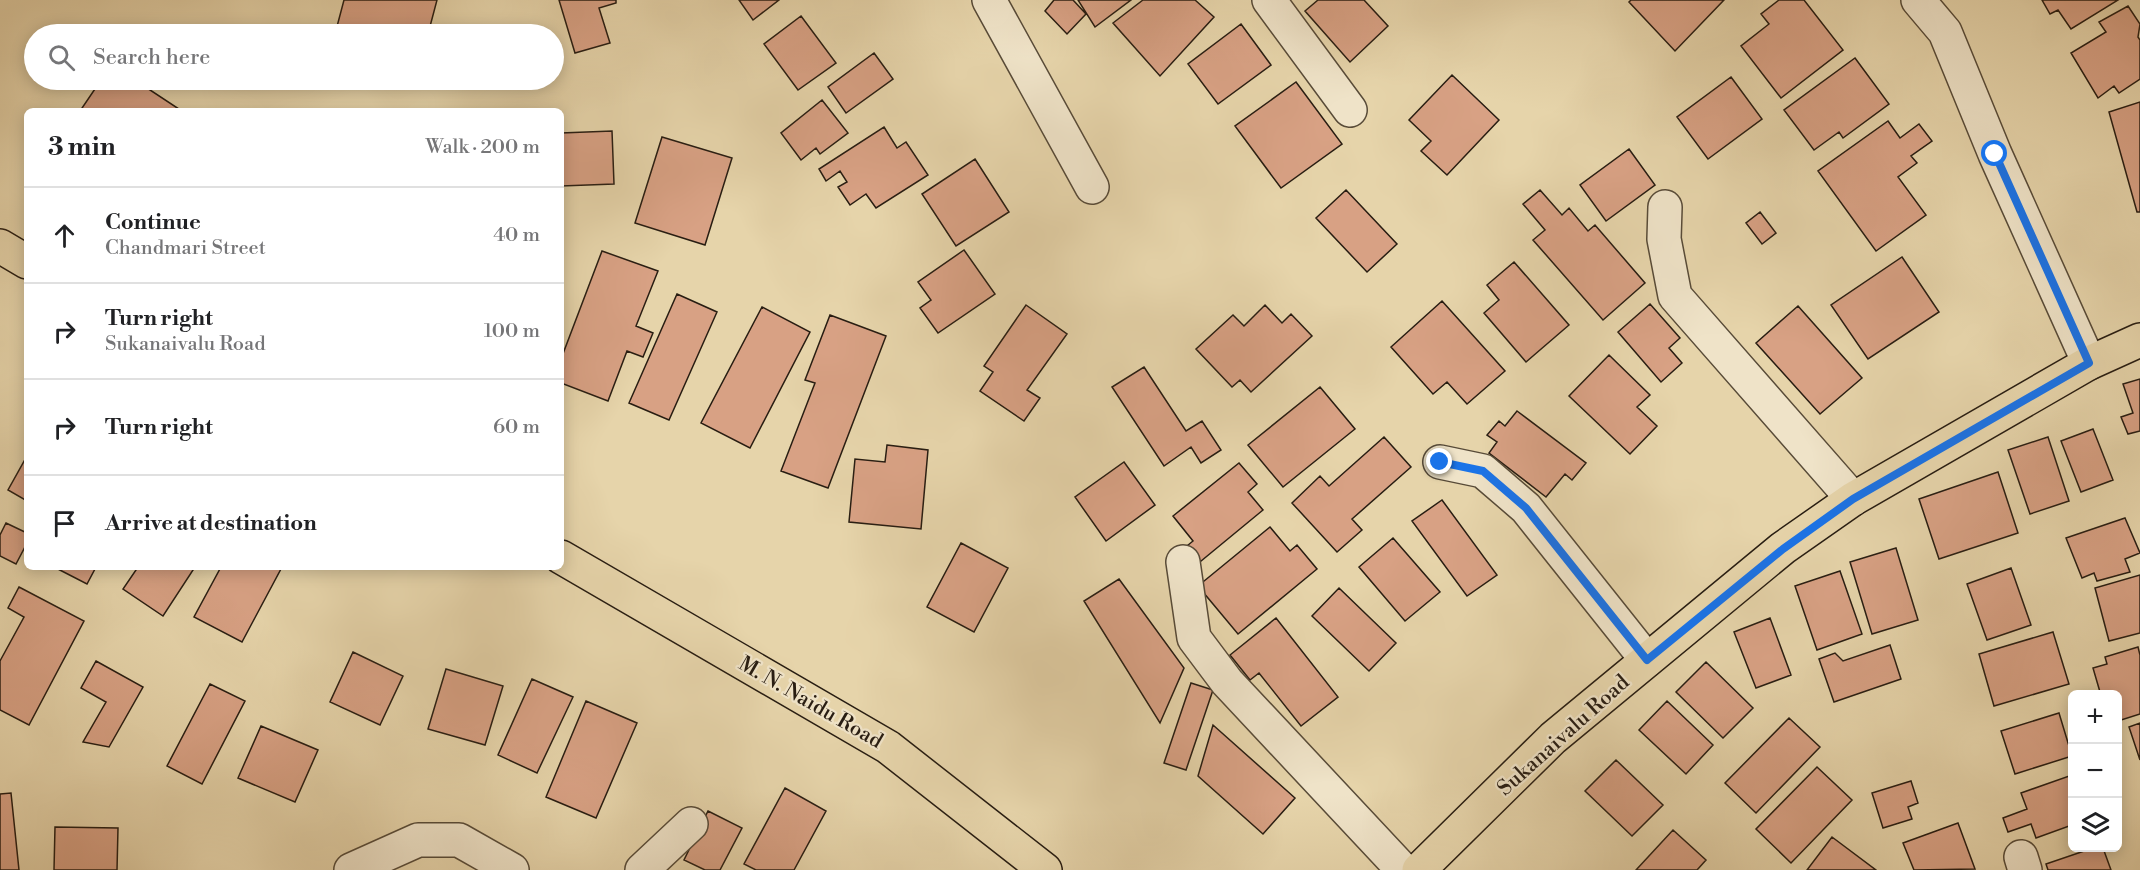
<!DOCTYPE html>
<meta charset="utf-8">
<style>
:root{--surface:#fff;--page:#f2f2f2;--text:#202124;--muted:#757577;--line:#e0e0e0}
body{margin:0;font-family:"Libre Bodoni",serif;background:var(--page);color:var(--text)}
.controls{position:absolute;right:18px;bottom:18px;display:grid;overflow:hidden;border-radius:9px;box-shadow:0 3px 15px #0003}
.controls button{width:54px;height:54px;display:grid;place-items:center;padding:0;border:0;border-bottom:2px solid var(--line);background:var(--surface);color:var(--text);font:30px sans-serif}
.stop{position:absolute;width:18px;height:18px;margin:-14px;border:4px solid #1a73e8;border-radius:50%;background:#fff}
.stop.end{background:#1a73e8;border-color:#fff;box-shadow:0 2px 6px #0008}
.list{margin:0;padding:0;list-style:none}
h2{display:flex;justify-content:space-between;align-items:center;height:78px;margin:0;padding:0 24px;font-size:26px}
h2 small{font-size:20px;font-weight:400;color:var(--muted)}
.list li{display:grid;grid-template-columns:39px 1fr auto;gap:18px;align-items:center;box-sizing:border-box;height:96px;padding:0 24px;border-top:2px solid var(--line)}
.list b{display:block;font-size:22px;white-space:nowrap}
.list p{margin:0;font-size:20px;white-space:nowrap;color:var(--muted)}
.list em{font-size:20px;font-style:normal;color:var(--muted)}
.icon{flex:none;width:33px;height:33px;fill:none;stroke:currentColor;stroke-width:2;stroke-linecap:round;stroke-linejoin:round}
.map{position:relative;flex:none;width:2140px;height:870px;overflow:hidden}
.search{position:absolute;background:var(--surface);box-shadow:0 3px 15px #0003;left:24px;top:24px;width:540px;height:66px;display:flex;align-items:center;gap:15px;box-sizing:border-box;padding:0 21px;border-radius:33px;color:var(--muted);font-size:22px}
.panel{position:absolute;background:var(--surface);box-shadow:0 3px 15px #0003;left:24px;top:108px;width:540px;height:462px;border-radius:9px}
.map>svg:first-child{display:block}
.building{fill:#d8a184;stroke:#281d12;stroke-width:1.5}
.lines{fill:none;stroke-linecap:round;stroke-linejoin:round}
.minor-casing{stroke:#584b38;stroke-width:36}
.major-casing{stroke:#281d12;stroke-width:36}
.minor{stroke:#efe3c8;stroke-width:33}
.major{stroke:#e6d4aa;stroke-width:33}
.route{stroke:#1a73e8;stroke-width:8}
.labels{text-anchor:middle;stroke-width:4.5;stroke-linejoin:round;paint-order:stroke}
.street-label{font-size:21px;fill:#281d12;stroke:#efe3c8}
</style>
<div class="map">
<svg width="2140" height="870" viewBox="0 0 2140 870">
<rect width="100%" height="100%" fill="#e6d4aa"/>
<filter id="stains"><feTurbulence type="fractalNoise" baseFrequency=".00333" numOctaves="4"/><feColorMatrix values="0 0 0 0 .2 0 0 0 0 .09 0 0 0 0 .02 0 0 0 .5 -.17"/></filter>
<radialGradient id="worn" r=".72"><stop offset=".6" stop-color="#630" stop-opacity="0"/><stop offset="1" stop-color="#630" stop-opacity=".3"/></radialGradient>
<path class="building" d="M 344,0 L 437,0 L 428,34 L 335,34 Z
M 559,0 L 616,0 L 616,3 L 599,8 L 610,43 L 575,53 Z
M 739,0 L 779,0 L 753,20 Z
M 1054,0 L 1073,0 L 1086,14 L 1067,34 L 1045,11 Z
M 1078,0 L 1131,0 L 1095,27 Z
M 1143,0 L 1195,0 L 1214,17 L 1160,76 L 1113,23 Z
M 1318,0 L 1364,0 L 1388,26 L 1350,62 L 1305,11 Z
M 1631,0 L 1724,0 L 1675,51 L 1629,2 Z
M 1779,0 L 1804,0 L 1843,50 L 1781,98 L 1741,46 L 1769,24 L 1761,14 Z
M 2042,0 L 2118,0 L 2071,29 L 2058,10 L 2050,14 Z
M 2128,6 L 2140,24 L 2138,37 L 2140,40 L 2140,79 L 2119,93 L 2114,86 L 2098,98 L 2071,53 L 2106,32 L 2099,22 Z
M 801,16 L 836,63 L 798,90 L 764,44 Z
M 1241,24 L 1271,65 L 1218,104 L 1188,64 Z
M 874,53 L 893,79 L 846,113 L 828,87 Z
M 1855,58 L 1889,104 L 1843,138 L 1839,132 L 1814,150 L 1784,110 Z
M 1452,75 L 1499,120 L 1447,175 L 1421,151 L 1431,141 L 1409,120 Z
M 1731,77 L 1762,119 L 1708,159 L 1677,117 Z
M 101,80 L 135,80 L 182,111 L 80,111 Z
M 1296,82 L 1342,144 L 1281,188 L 1235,126 Z
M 822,100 L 848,133 L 820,154 L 816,148 L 801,160 L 781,133 Z
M 2140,102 L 2140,212 L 2137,212 L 2109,112 Z
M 1888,121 L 1900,138 L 1919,124 L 1932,141 L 1911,156 L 1917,163 L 1898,177 L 1926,215 L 1876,251 L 1818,171 Z
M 884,127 L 897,148 L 906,142 L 928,175 L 876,208 L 866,194 L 850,205 L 838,187 L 847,182 L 840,171 L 826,181 L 819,169 Z
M 612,131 L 614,184 L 561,186 L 561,133 Z
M 662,137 L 732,158 L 705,245 L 635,223 Z
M 1629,149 L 1655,185 L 1606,221 L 1580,185 Z
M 975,159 L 1009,212 L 956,246 L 922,194 Z
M 1346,190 L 1397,244 L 1367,272 L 1316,218 Z
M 1540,190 L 1562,215 L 1569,208 L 1588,231 L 1595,225 L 1645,283 L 1603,320 L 1533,240 L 1545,230 L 1523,204 Z
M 1760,212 L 1776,233 L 1762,244 L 1746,223 Z
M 964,250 L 995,294 L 938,333 L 920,308 L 931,300 L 918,282 Z
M 602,251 L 658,271 L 636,326 L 653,333 L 643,357 L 627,351 L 608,401 L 561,383 L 561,359 Z
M 1902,257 L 1939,312 L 1868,359 L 1831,305 Z
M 1514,262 L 1569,325 L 1526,362 L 1484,313 L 1499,300 L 1487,285 Z
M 677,294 L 717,312 L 669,420 L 629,403 Z
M 1442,301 L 1505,371 L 1467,404 L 1447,382 L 1433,394 L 1391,347 Z
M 1650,304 L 1680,338 L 1669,348 L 1682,363 L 1661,382 L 1618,332 Z
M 1026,305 L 1067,334 L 1027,390 L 1040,398 L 1024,421 L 980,391 L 993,372 L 984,366 Z
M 1265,305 L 1282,323 L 1291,314 L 1312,336 L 1251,392 L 1240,380 L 1232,387 L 1196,349 L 1233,315 L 1244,326 Z
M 1798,306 L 1862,378 L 1820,414 L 1756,343 Z
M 762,307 L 810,332 L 750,448 L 701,423 Z
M 830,315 L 886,336 L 828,488 L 781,471 L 815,383 L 805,380 Z
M 1609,355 L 1650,395 L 1637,407 L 1657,426 L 1630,454 L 1569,396 Z
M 1144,367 L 1186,431 L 1202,421 L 1221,450 L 1201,463 L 1191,447 L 1164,466 L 1112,387 Z
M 2140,379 L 2140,431 L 2128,434 L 2121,417 L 2133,413 L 2123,384 Z
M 1320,387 L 1355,429 L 1283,487 L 1248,445 Z
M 1517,411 L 1586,463 L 1572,480 L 1565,474 L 1546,497 L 1489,453 L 1497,442 L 1487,435 L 1499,421 L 1505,426 Z
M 2093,429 L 2113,480 L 2081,492 L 2061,441 Z
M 1384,437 L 1411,467 L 1352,519 L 1362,530 L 1337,552 L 1292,503 L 1320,476 L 1329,486 Z
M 2048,437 L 2069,501 L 2030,514 L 2008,450 Z
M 887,445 L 928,450 L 921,529 L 849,522 L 855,459 L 885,462 Z
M 27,456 L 27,501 L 8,490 Z
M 1124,462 L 1155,505 L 1106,541 L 1075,497 Z
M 1239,463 L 1257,484 L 1248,492 L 1263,510 L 1195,566 L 1182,550 L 1193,541 L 1173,516 Z
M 1998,472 L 2018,533 L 1939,559 L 1919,499 Z
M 1442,500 L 1497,575 L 1467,596 L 1412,521 Z
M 2125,518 L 2140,553 L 2125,559 L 2130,572 L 2097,581 L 2094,573 L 2082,578 L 2066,538 Z
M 6,523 L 27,533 L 27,543 L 16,564 L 0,556 L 0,535 Z
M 1270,527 L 1290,551 L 1297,545 L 1317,569 L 1238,634 L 1198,586 Z
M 1393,538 L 1440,592 L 1405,621 L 1359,567 Z
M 961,543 L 1008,568 L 974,632 L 927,607 Z
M 1896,548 L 1918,620 L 1872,634 L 1850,562 Z
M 54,567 L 96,567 L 87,584 Z
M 138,567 L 195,567 L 163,616 L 123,589 Z
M 221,567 L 282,567 L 242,642 L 194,617 Z
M 2011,568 L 2031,625 L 1987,640 L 1967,584 Z
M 1840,571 L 1862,634 L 1817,650 L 1795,586 Z
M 2140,575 L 2140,633 L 2109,641 L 2095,588 Z
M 1119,579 L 1184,668 L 1160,723 L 1084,601 Z
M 19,587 L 84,621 L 29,725 L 0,710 L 0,661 L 24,617 L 8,608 Z
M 1339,588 L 1396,643 L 1369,671 L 1312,616 Z
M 1276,618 L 1338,697 L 1301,726 L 1259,673 L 1250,680 L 1230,655 Z
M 1770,618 L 1791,675 L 1756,688 L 1734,632 Z
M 2053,632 L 2069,684 L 1994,706 L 1979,654 Z
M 1890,645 L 1901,679 L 1834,702 L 1819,659 L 1835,653 L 1843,661 Z
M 2138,647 L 2140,655 L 2140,714 L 2118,721 L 2118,694 L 2090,694 L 2100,692 L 2093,668 L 2107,664 L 2105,657 Z
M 353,652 L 403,676 L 380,725 L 330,702 Z
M 96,661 L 143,687 L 109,747 L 83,742 L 106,702 L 81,688 Z
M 1706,662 L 1753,708 L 1723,738 L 1676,692 Z
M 446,669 L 503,686 L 485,745 L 428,729 Z
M 532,679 L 573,697 L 537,773 L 498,755 Z
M 1191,683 L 1213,690 L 1186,770 L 1164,763 Z
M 210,684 L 245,701 L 202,784 L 167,766 Z
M 586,701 L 637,723 L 596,818 L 546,797 Z
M 1667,701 L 1713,745 L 1686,774 L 1639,730 Z
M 2059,713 L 2072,756 L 2015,774 L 2001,731 Z
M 1789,718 L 1820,747 L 1756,813 L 1725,783 Z
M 2140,723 L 2140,760 L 2129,727 Z
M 1213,725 L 1295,798 L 1263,834 L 1198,776 Z
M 261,726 L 318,750 L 295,802 L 238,778 Z
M 1616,760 L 1663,805 L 1632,836 L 1585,791 Z
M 1817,767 L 1852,800 L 1791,863 L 1756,829 Z
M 2072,775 L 2072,825 L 2036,838 L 2031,824 L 2008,832 L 2003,818 L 2027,809 L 2021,793 Z
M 1911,781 L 1918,803 L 1908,807 L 1912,819 L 1883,828 L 1872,793 Z
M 785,788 L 826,811 L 794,870 L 756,870 L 744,864 Z
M 11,793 L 19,870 L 0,870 L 0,794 Z
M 708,811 L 742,828 L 720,870 L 705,870 L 684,860 Z
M 1958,823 L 1975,869 L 1914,870 L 1903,843 Z
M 55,827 L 118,828 L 117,870 L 54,870 Z
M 1673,830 L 1706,860 L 1697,870 L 1636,870 Z
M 1832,837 L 1876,870 L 1807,870 Z
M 2093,848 L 2103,848 L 2111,870 L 2048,870 L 2046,864 Z"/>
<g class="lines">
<defs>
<path id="minor" d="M 989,0 L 1092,187
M 1269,0 L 1350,110
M 1918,0 L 1945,32 L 1995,154 L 2089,363
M 1665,207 L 1664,239 L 1675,296 L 1853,499
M 1440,462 L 1483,471 L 1526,508 L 1647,660
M 1183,562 L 1194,638 L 1227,682 L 1403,870
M 2021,857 L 2025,870
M 351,870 L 418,840 L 459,840 L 512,870
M 642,870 L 691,824"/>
<path id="major" d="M 0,246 L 27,262
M 561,557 L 888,747 L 1045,870
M 1419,870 L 1553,738 L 1783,548 L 1853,499 L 2089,363 L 2140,340"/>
</defs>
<use href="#minor" class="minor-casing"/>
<use href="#major" class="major-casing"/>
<use href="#minor" class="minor"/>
<use href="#major" class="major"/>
</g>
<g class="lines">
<path class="route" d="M 1440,462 L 1483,471 L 1526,508 L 1647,660 L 1783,549 L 1853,499 L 2089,363 L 1995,154"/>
</g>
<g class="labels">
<g class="street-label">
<text transform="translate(811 702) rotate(30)" y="7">M. N. Naidu Road</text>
<text transform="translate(1563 735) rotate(-42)" y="7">Sukanaivalu Road</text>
</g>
</g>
<rect width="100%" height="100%" filter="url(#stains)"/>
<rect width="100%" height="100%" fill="url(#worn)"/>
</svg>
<div class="controls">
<button>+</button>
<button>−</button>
<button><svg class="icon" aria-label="layers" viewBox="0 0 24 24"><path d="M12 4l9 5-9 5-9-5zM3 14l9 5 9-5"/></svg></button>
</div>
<div class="stop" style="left:1995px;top:154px"></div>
<div class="stop end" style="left:1440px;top:462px"></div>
<div class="search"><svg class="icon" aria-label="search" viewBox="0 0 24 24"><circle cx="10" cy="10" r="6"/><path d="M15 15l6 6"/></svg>Search here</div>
<section class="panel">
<h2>3 min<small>Walk · 200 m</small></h2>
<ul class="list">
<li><svg class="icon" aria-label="ahead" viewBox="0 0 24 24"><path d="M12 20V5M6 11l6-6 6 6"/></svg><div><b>Continue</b><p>Chandmari Street</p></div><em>40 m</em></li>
<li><svg class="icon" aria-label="right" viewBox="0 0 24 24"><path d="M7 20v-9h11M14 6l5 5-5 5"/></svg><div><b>Turn right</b><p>Sukanaivalu Road</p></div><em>100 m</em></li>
<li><svg class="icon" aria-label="right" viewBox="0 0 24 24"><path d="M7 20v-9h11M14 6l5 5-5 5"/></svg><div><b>Turn right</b></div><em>60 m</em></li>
<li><svg class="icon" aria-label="arrive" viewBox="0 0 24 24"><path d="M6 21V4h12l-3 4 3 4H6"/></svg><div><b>Arrive at destination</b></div></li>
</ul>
</section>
</div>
